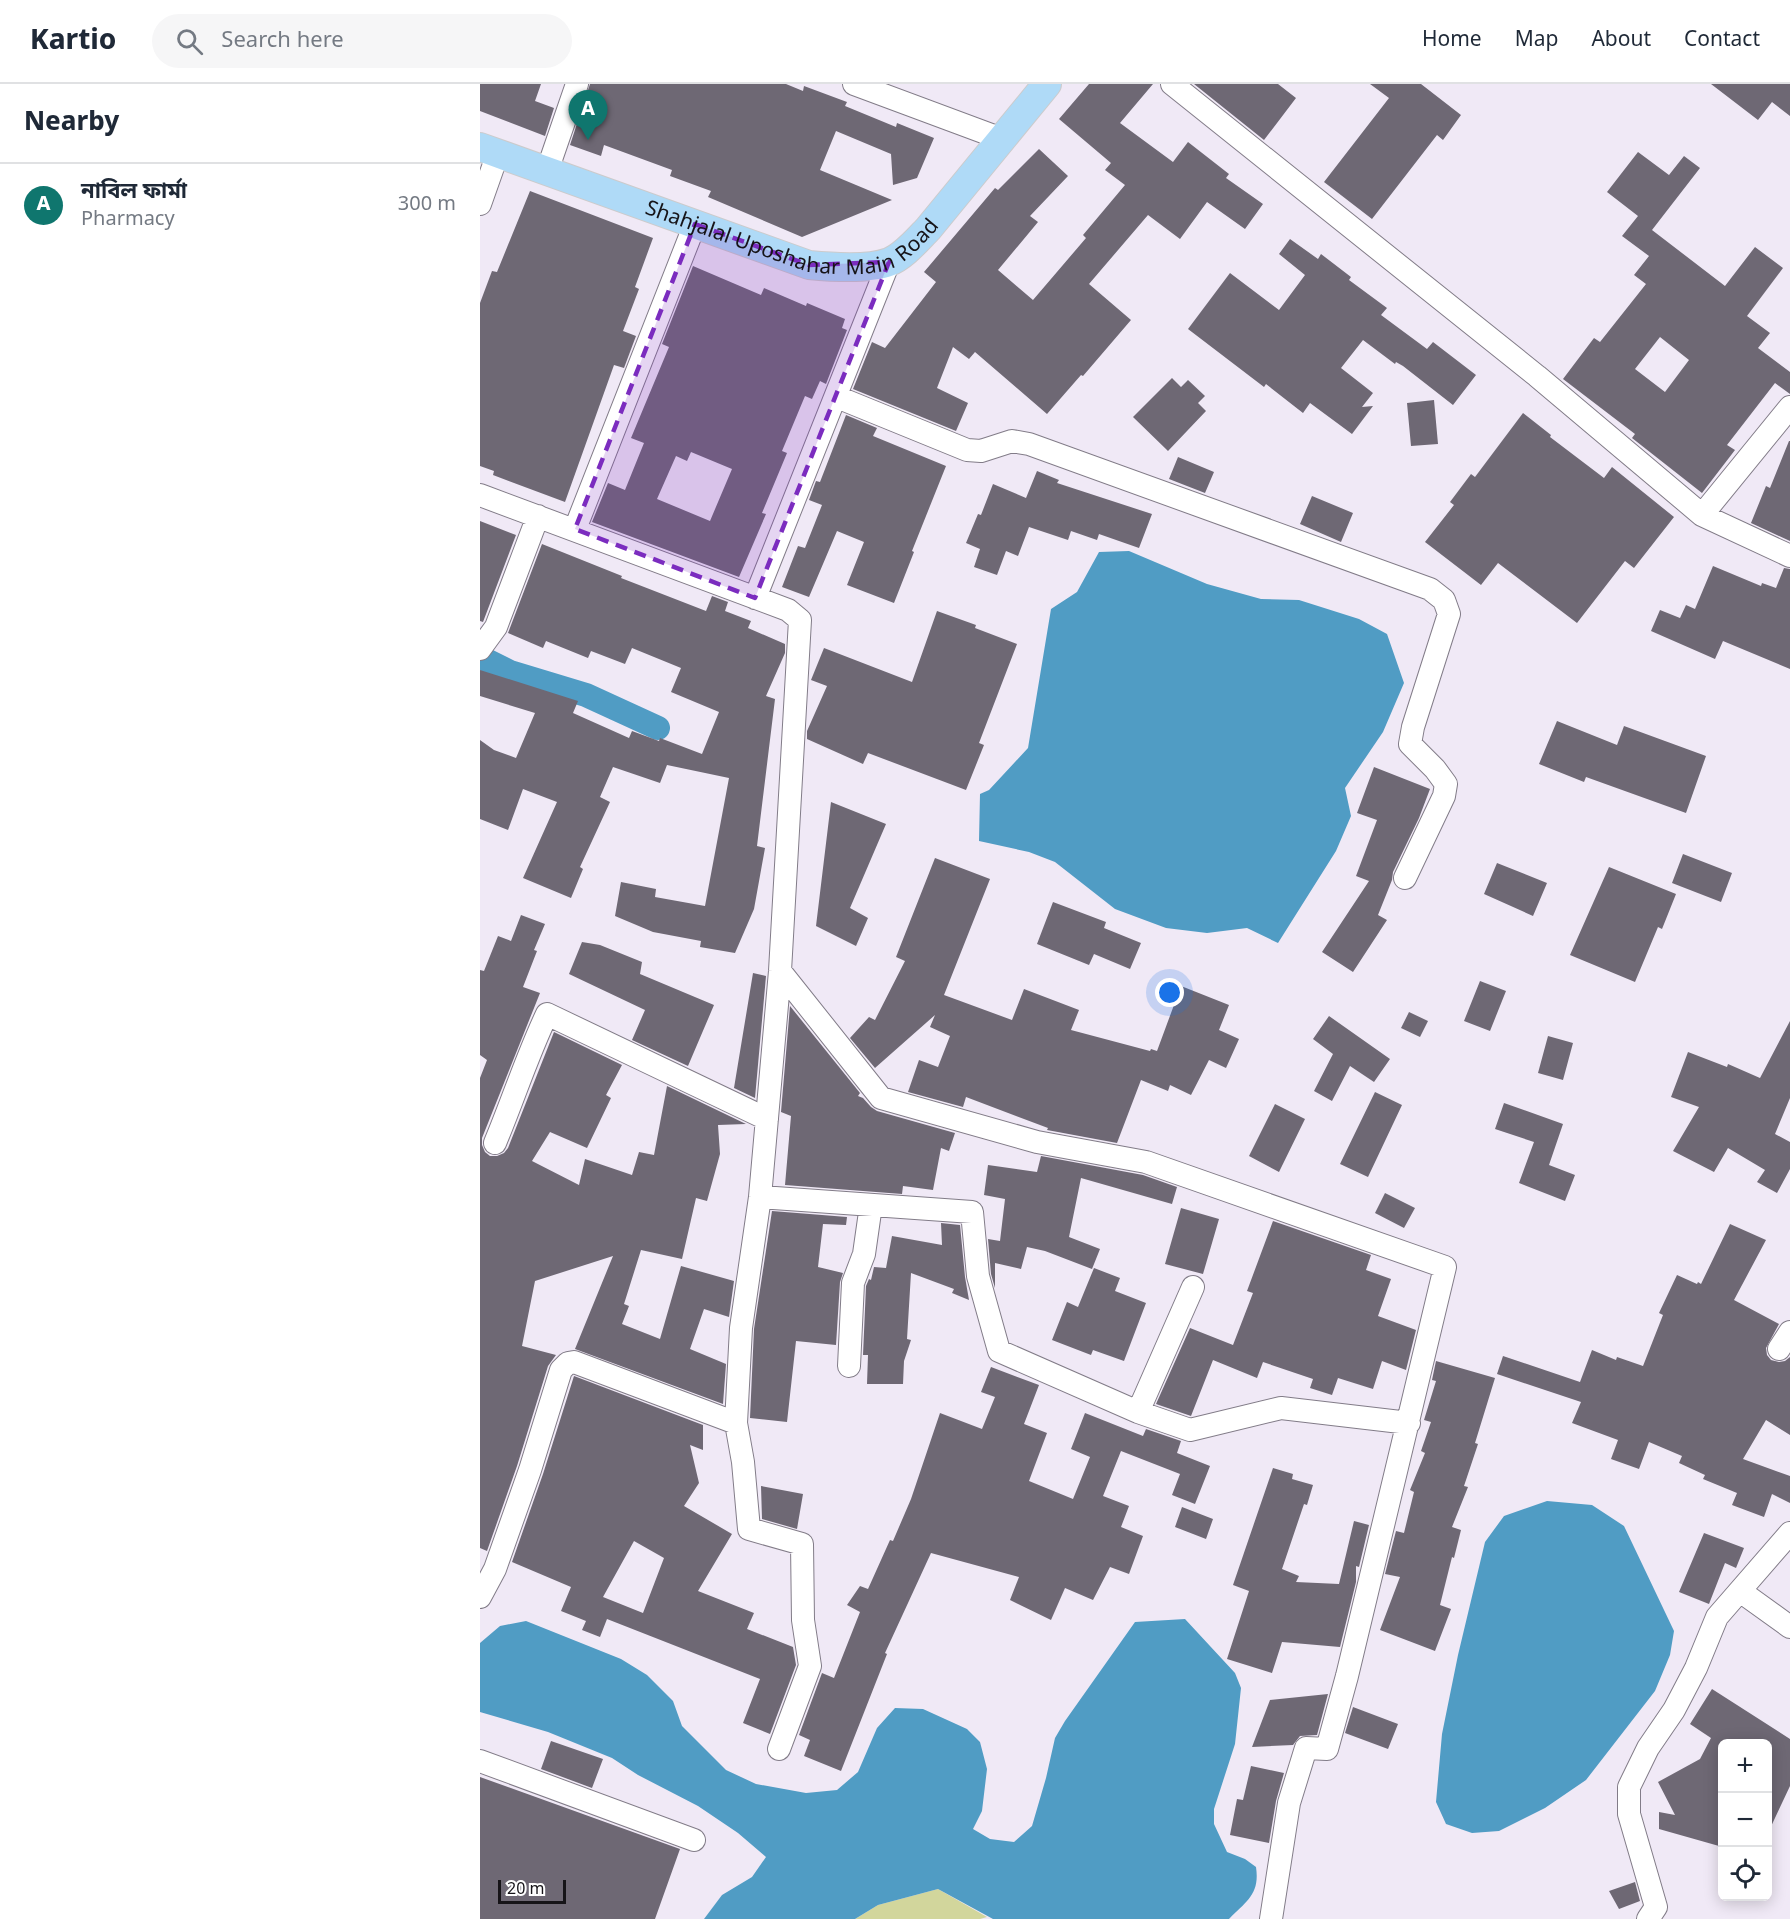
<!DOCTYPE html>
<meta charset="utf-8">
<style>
:root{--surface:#fff;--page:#f6f6f7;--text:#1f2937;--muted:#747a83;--line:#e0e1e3;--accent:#0f766e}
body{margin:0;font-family:Georgia,"Noto Sans Bengali",serif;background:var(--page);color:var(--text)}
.controls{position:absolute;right:18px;bottom:18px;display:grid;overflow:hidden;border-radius:9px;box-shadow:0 3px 15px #0003}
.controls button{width:54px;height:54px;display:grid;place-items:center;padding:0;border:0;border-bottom:2px solid var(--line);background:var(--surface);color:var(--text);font:30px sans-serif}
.scale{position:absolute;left:18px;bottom:15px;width:68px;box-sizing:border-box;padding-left:6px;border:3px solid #161418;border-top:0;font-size:16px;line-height:21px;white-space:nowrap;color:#161418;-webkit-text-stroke:4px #fff;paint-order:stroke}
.you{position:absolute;left:690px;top:909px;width:21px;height:21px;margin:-15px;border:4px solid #fff;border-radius:50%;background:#1a73e8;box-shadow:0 0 0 9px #1a73e833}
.badge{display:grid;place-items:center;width:39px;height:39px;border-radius:50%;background:var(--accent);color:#fff;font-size:20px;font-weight:700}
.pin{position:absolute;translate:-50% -50px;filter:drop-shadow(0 2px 3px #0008)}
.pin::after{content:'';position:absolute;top:32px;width:21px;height:18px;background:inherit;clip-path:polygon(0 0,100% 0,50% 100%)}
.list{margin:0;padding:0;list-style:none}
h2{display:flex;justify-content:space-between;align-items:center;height:78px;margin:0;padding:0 24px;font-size:26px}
h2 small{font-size:20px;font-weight:400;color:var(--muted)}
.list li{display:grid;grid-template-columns:39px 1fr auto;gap:18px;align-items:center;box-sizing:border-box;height:84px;padding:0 24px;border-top:2px solid var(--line)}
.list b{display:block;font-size:22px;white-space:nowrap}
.list p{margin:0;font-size:20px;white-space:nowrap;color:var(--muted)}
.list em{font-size:20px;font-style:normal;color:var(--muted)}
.icon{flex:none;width:33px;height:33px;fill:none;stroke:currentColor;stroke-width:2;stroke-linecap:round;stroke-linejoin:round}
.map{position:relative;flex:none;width:1310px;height:1835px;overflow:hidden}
header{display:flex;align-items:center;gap:36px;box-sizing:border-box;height:84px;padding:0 30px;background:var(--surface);border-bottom:2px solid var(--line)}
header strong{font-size:28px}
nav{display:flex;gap:33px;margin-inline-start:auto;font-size:21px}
.search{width:420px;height:54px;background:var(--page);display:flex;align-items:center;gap:15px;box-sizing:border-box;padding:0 21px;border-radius:33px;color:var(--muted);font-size:22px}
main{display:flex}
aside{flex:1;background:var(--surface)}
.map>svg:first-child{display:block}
.green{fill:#d2d69c}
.water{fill:#509cc4}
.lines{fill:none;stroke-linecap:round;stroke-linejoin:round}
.canal{stroke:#509cc4;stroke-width:24}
.building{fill:#6e6874;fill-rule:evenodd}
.minor-casing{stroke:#827c88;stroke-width:24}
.major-casing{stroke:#cccbcc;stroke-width:30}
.minor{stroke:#fff;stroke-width:22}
.major{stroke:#afdaf7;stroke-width:28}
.marked{fill:#7b2cbf;fill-opacity:0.2;stroke:#7b2cbf;stroke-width:4.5;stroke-dasharray:12 8;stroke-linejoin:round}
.labels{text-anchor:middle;stroke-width:5;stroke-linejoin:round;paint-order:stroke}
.street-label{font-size:21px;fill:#161418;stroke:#fff}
</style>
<header>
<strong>Kartio</strong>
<div class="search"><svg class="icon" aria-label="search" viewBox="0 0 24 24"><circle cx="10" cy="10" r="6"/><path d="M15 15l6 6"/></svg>Search here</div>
<nav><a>Home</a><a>Map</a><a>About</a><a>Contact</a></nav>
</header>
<main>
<aside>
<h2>Nearby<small></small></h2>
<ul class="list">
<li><span class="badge">A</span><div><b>নাবিল ফার্মা</b><p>Pharmacy</p></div><em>300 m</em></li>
</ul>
</aside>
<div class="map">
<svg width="1310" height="1835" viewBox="0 0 1310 1835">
<rect width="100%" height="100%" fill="#f0e9f6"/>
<path class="green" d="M 458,1805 L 507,1833 L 500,1835 L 375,1835 L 398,1821 Z"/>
<path class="water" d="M 649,467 L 727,500 L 781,515 L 819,516 L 879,535 L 907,550 L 924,599 L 903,648 L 865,704 L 871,732 L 856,767 L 798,859 L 767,844 L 727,849 L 686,844 L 635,825 L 575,778 L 549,768 L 499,757 L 500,710 L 509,706 L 548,664 L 571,525 L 597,508 L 619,468 Z
M 1067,1417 L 1112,1421 L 1144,1442 L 1194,1547 L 1190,1571 L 1175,1607 L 1106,1696 L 1065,1724 L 1019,1747 L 992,1749 L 966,1740 L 956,1718 L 962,1650 L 978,1571 L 1005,1458 L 1024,1432 Z
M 705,1535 L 755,1589 L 761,1604 L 755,1660 L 734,1725 L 734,1740 L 747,1768 L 765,1775 L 776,1783 C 780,1810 767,1817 749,1835 L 513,1835 L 458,1805 L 398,1821 L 375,1835 L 224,1835 L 242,1811 L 272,1793 L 286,1773 L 258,1749 L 218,1722 L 158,1691 L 132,1674 L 68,1648 L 0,1628 L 0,1559 L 20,1542 L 46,1537 L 141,1575 L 167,1591 L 193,1617 L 202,1642 L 246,1686 L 276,1700 L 326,1709 L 357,1706 L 378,1688 L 397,1644 L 415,1624 L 443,1625 L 487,1645 L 500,1658 L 507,1685 L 502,1727 L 493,1745 L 510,1755 L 534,1758 L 552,1742 L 566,1694 L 575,1654 L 585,1637 L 655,1538 Z"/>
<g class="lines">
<path class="canal" d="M 0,573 L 30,588 L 106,611 L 178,644"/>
</g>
<path class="building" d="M 0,0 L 61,0 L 55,17 L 74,24 L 65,52 L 0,27 Z
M 110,0 L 306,0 L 323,7 L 324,2 L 367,18 L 365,22 L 416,43 L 417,39 L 454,54 L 437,94 L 413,101 L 411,70 L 356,47 L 340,86 L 412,116 L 322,153 L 228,113 L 231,107 L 190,92 L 192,86 L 124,61 L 121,72 L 90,61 Z
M 609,0 L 673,0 L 640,39 L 693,78 L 708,58 L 749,90 L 746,94 L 783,120 L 765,145 L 727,118 L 700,155 L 668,131 L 609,200 L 651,236 L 603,292 L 601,291 L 567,330 L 495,268 L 489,275 L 473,263 L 457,304 L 488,319 L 476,347 L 373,305 L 392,258 L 405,264 L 456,198 L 444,188 L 515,104 L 518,106 L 559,65 L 588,92 L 550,132 L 558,138 L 518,186 L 553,216 L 606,154 L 603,151 L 645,101 L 625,86 L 631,79 L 579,35 Z
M 714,0 L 798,0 L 816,14 L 784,56 Z
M 890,0 L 941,0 L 981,31 L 963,56 L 957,51 L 892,135 L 844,98 L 909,14 Z
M 1231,0 L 1310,0 L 1310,32 L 1292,18 L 1278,36 Z
M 1158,68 L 1189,91 L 1204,72 L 1220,84 L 1172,146 L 1245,202 L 1275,163 L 1303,184 L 1267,232 L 1290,249 L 1278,264 L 1310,288 L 1310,310 L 1295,299 L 1247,361 L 1255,366 L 1222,409 L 1152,354 L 1155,350 L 1083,295 L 1114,254 L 1120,258 L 1166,200 L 1154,191 L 1169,172 L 1142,152 L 1158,132 L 1127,108 ZM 1180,253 L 1209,276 L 1185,308 L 1155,285 Z
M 50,107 L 173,154 L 155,203 L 159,205 L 143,247 L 156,252 L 144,284 L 134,281 L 85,418 L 13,391 L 14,387 L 0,382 L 0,219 L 12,187 L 17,188 Z
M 810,155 L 838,175 L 841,170 L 871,193 L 869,196 L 907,224 L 901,231 L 947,265 L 953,258 L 996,291 L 973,321 L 923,282 L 916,278 L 915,280 L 883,256 L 861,284 L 893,309 L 882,323 L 893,322 L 872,350 L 830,319 L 823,329 L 786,300 L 784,303 L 708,245 L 750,189 L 799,226 L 825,191 L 799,170 Z
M 213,182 L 281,211 L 284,204 L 326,222 L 327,219 L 365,235 L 362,244 L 367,246 L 346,300 L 340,297 L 332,315 L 325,312 L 302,367 L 307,369 L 282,429 L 286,430 L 259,493 L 112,438 L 128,399 L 145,406 L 164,359 L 151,354 L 189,263 L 182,260 ZM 211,368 L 252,385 L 230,437 L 177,415 L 196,372 L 207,377 Z
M 692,294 L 701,303 L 708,296 L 725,312 L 718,319 L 726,327 L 688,367 L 653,333 Z
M 954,316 L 958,360 L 931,362 L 927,319 Z
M 1043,329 L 1071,351 L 1070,353 L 1124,394 L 1132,383 L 1194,433 L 1154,484 L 1145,477 L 1097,539 L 1018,479 L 1001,501 L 945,458 L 974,421 L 970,418 L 991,390 L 995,393 Z
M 366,331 L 397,344 L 393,352 L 466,382 L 432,467 L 434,468 L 414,519 L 367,501 L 384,458 L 357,447 L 329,513 L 302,503 L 318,462 L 325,464 L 342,421 L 329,416 L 336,397 L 340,398 Z
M 1309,357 L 1310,357 L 1310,457 L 1271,439 L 1286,402 L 1290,404 Z
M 698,373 L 734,388 L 725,409 L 689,395 Z
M 557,387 L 579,396 L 577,399 L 672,430 L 659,464 L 619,450 L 617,456 L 591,447 L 588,456 L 549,443 L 538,472 L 526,467 L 517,491 L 494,483 L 500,465 L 486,459 L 498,430 L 501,431 L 513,400 L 546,414 Z
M 832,412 L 873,429 L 861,458 L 820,440 Z
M 0,437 L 36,451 L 3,538 L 0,537 Z
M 62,460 L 142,492 L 141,494 L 226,527 L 232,512 L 248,518 L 245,527 L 271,537 L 268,544 L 305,560 L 305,569 L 286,612 L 295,615 L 277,762 L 285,764 L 274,825 L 255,869 L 220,863 L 221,857 L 173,848 L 135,832 L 141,798 L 176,805 L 175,813 L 225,822 L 249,694 L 187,681 L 180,699 L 133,683 L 120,713 L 130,718 L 100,783 L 103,785 L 91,814 L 43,794 L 77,718 L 43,705 L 28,746 L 0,735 L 0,656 L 14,666 L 36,674 L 55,629 L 0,612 L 0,586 L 98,617 L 93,629 L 149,654 L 152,647 L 179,657 L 180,654 L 222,670 L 239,628 L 191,608 L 201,584 L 152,564 L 145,580 L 111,567 L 108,574 L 66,557 L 63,564 L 28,549 Z
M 1233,482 L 1281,502 L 1282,499 L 1296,504 L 1304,484 L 1310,485 L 1310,585 L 1243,557 L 1235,575 L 1171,547 L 1180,526 L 1200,534 L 1206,521 L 1215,525 Z
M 457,527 L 496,541 L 495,544 L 537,560 L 499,659 L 504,661 L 486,706 L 388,669 L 383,680 L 327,655 L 327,647 L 347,602 L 331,596 L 344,564 L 432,598 Z
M 1077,637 L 1137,661 L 1144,642 L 1226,672 L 1206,729 L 1106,693 L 1104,698 L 1059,680 Z
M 894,683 L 950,705 L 939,734 L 913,788 L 912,796 L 898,831 L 907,836 L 873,888 L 842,868 L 889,797 L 876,792 L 897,736 L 877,729 Z
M 351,718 L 406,740 L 370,824 L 388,834 L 376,862 L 336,842 Z
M 1203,770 L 1252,789 L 1241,818 L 1192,799 Z
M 455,774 L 510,795 L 464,911 L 532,936 L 544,905 L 599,926 L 591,946 L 670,967 L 671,965 L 677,967 L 701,902 L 749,921 L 739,946 L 759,955 L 746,984 L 729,976 L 711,1011 L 690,1001 L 688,1007 L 661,996 L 637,1059 L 567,1046 L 568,1044 L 486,1013 L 483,1023 L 428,1008 L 439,976 L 458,983 L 470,952 L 450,943 L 455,931 L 395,984 L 370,954 L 389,933 L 395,936 L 425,877 L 416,873 Z
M 1017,779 L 1067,799 L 1053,832 L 1004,810 Z
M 1129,783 L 1196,810 L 1182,845 L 1178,843 L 1155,898 L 1090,871 Z
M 573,818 L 626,838 L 624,844 L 661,859 L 650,885 L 614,870 L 609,881 L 557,860 Z
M 41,831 L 65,840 L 54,866 L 57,867 L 43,903 L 60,909 L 2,1054 L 2,1061 L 5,1068 L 10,1072 L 17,1072 L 24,1069 L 28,1064 L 74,948 L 142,981 L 126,1011 L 131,1014 L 107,1064 L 70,1048 L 52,1077 L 99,1101 L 105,1075 L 152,1091 L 159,1068 L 174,1071 L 187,1002 L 266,1040 L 238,1041 L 240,1070 L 227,1117 L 216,1114 L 202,1175 L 161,1166 L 144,1220 L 149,1222 L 142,1240 L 180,1255 L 201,1182 L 254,1197 L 249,1233 L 224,1225 L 210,1265 L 246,1280 L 243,1320 L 95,1265 L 133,1172 L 55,1197 L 42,1262 L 76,1271 L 68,1282 L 37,1382 L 7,1467 L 0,1464 L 0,994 L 7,976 L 0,971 L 0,886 L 4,887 L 18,852 L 31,857 Z
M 102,858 L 120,861 L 162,878 L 160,890 L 234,921 L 208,982 L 152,956 L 165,926 L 89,890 Z
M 273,889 L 286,892 L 275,1014 L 254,1004 Z
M 1000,897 L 1026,907 L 1010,947 L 984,937 Z
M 310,922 L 380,1009 L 378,1012 L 383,1014 L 391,1023 L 397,1027 L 475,1049 L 469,1067 L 461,1064 L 453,1106 L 423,1102 L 422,1110 L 305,1101 L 311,1032 L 301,1028 Z
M 929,928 L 948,937 L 940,953 L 921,944 Z
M 849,932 L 910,975 L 894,998 L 870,982 L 852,1017 L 834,1007 L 853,970 L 833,955 Z
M 1310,937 L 1310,1014 L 1295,1050 L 1310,1058 L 1310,1085 L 1297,1109 L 1277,1098 L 1285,1086 L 1248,1064 L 1234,1088 L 1193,1067 L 1219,1023 L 1191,1013 L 1208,968 L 1247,983 L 1248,980 L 1280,994 Z
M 1068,952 L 1093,959 L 1083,996 L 1058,989 Z
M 895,1008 L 922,1021 L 888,1093 L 860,1080 Z
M 1024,1019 L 1083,1040 L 1069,1081 L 1095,1091 L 1085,1117 L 1039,1099 L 1054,1058 L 1015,1045 Z
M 795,1020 L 825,1035 L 799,1088 L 769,1072 Z
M 561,1072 L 663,1091 L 697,1103 L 692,1120 L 601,1094 L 589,1153 L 620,1165 L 612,1185 L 565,1167 L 547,1163 L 541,1185 L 515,1179 L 515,1204 L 511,1190 L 508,1155 L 520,1157 L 525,1115 L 504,1111 L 508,1081 L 557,1088 Z
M 905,1109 L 935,1124 L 924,1144 L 895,1129 Z
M 701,1124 L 739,1135 L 723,1190 L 685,1180 Z
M 292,1127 L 367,1133 L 366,1141 L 343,1140 L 338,1183 L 363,1189 L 360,1198 L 356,1261 L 316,1257 L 307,1338 L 270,1334 L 274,1245 Z
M 793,1137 L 891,1171 L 886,1186 L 911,1195 L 898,1232 L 936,1246 L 926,1286 L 902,1277 L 893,1305 L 858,1294 L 852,1311 L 830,1304 L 833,1295 L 783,1278 L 777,1294 L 733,1276 L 711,1332 L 676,1320 L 710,1244 L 753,1261 L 773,1209 L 767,1207 Z
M 461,1139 L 480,1141 L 485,1193 L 489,1216 L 472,1209 L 474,1205 L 431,1189 L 427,1255 L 431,1256 L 424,1277 L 423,1300 L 387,1300 L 388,1271 L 383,1271 L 386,1202 L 389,1195 L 391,1196 L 394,1183 L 406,1184 L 412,1152 L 462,1161 Z
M 1250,1140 L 1286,1156 L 1254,1216 L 1299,1240 L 1286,1264 L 1287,1271 L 1291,1276 L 1299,1278 L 1305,1277 L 1310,1273 L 1310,1351 L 1286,1336 L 1263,1375 L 1310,1392 L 1310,1419 L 1292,1410 L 1284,1433 L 1252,1421 L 1257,1409 L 1223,1395 L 1225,1391 L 1199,1379 L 1202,1372 L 1169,1358 L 1159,1385 L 1131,1375 L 1138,1356 L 1092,1339 L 1101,1318 L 1017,1290 L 1023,1272 L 1100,1298 L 1112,1266 L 1136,1276 L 1137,1273 L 1163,1282 L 1183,1231 L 1179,1229 L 1197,1191 L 1217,1200 L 1218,1198 L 1221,1200 Z
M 614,1184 L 640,1194 L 635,1207 L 666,1219 L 644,1277 L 613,1266 L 611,1271 L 572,1256 L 587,1218 L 598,1223 Z
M 956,1277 L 1015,1294 L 995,1359 L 998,1360 L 984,1402 L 988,1403 L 972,1443 L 981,1446 L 974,1474 L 972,1473 L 960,1521 L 971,1525 L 955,1567 L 900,1546 L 920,1493 L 905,1490 L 916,1447 L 924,1449 L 934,1408 L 930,1406 L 945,1369 L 941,1367 L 951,1338 L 944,1336 L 956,1297 L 952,1296 Z
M 511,1283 L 559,1301 L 544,1340 L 567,1349 L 549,1397 L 593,1415 L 610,1373 L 591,1365 L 605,1329 L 663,1352 L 666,1345 L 701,1357 L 697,1369 L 730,1382 L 715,1420 L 692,1411 L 700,1390 L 641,1367 L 623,1412 L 649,1422 L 641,1443 L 663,1452 L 649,1490 L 630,1483 L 613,1516 L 585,1504 L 571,1536 L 530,1516 L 539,1493 L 451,1469 L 405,1569 L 407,1570 L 361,1687 L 324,1672 L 330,1656 L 319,1651 L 342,1589 L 354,1594 L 380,1528 L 367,1521 L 380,1502 L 388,1505 L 410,1456 L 413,1457 L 431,1415 L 460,1329 L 502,1345 L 515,1313 L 501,1308 Z
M 94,1292 L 223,1341 L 223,1366 L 210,1361 L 219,1399 L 204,1422 L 252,1450 L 218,1507 L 274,1529 L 267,1545 L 313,1563 L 316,1581 L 290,1650 L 263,1639 L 280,1595 L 127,1535 L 120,1553 L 102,1546 L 106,1537 L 81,1527 L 91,1503 L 32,1478 L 63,1390 ZM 154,1457 L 184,1474 L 163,1529 L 123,1513 Z
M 793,1384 L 813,1390 L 812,1395 L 833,1401 L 827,1421 L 824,1420 L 802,1485 L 819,1492 L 816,1498 L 859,1500 L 874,1437 L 889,1441 L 879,1483 L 876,1482 L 876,1498 L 860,1563 L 802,1558 L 792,1589 L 747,1575 L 769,1507 L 753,1501 Z
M 281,1402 L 323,1410 L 317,1445 L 282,1435 Z
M 702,1423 L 733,1435 L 726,1455 L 695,1443 Z
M 1224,1449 L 1264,1464 L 1256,1484 L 1245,1479 L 1229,1520 L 1199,1508 Z
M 1232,1605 L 1310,1655 L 1310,1702 L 1287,1751 L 1287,1659 L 1242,1659 L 1242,1748 L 1239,1762 L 1179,1745 L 1179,1728 L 1195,1731 L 1178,1698 L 1220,1675 L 1231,1654 L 1210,1640 Z
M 848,1610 L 837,1651 L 820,1652 L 813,1661 L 772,1663 L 790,1616 Z
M 873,1623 L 918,1640 L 908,1665 L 865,1649 Z
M 71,1657 L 123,1675 L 112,1704 L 61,1685 Z
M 771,1682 L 804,1689 L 796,1717 L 789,1759 L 750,1751 L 757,1715 L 763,1716 Z
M 0,1693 L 200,1765 L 175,1835 L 0,1835 Z
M 1155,1798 L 1160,1817 L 1139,1825 L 1129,1807 Z"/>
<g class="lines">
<defs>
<path id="minor" d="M 374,0 L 522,55
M 692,0 L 1057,292 L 1222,431 L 1310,472
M 67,87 L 97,0
M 0,120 L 18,69
M 357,313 L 487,366 L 501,367 L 532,357 L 549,360 L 950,505 L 964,516 L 969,530 L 933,643 L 930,660 L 955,685 L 966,700 L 964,712 L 925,794
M 0,411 L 308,526 L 320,536 L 300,887 L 280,1113 L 261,1244 L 256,1339 L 263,1378 L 269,1445 L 322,1460 L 323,1536 L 330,1582 L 299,1665
M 1222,431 L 1310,323
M 95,445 L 215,140
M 275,514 L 409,178
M 0,565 L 16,543 L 58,432
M 300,887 L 401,1014 L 557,1058 L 666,1078 L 965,1183 L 867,1592 L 847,1665 L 826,1664 L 809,1719 L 791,1835
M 15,1059 C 33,1016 47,972 67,930 L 287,1035
M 280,1113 L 492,1128 L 498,1192 L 519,1267 L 658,1328 L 710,1346 L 801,1324 L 929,1339
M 1299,1265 L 1310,1248
M 369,1282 L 373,1199 L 384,1170 L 391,1121
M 658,1328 L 713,1203
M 1260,1507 L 1310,1543
M 0,1513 L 15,1485 L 50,1386 L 81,1286 L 88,1279 L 94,1278 L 102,1281 L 256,1339
M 0,1677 L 214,1756
M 1168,1835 L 1176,1823 L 1149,1730 L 1149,1703 L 1168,1664 L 1194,1626 L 1216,1584 L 1237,1533 L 1310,1449"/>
<g id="major">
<path id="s1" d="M 0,63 L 329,181 C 350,183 388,186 409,178 C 424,172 437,156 448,145 L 567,0"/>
</g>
</defs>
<use href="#minor" class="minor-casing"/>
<use href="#major" class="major-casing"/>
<use href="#minor" class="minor"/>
<use href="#major" class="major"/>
</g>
<path class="marked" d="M 215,140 L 329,181 L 409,178 L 275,514 L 95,445 Z"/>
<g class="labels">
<g class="street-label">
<text dy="7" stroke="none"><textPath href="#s1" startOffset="334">Shahjalal Uposhahar Main Road</textPath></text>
</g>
</g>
</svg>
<div class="controls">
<button>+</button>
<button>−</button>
<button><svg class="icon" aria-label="locate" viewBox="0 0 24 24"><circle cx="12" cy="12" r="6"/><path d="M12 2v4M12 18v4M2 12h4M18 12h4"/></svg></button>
</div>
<div class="scale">20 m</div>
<div class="you"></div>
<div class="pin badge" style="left:108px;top:56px">A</div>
</div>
</main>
